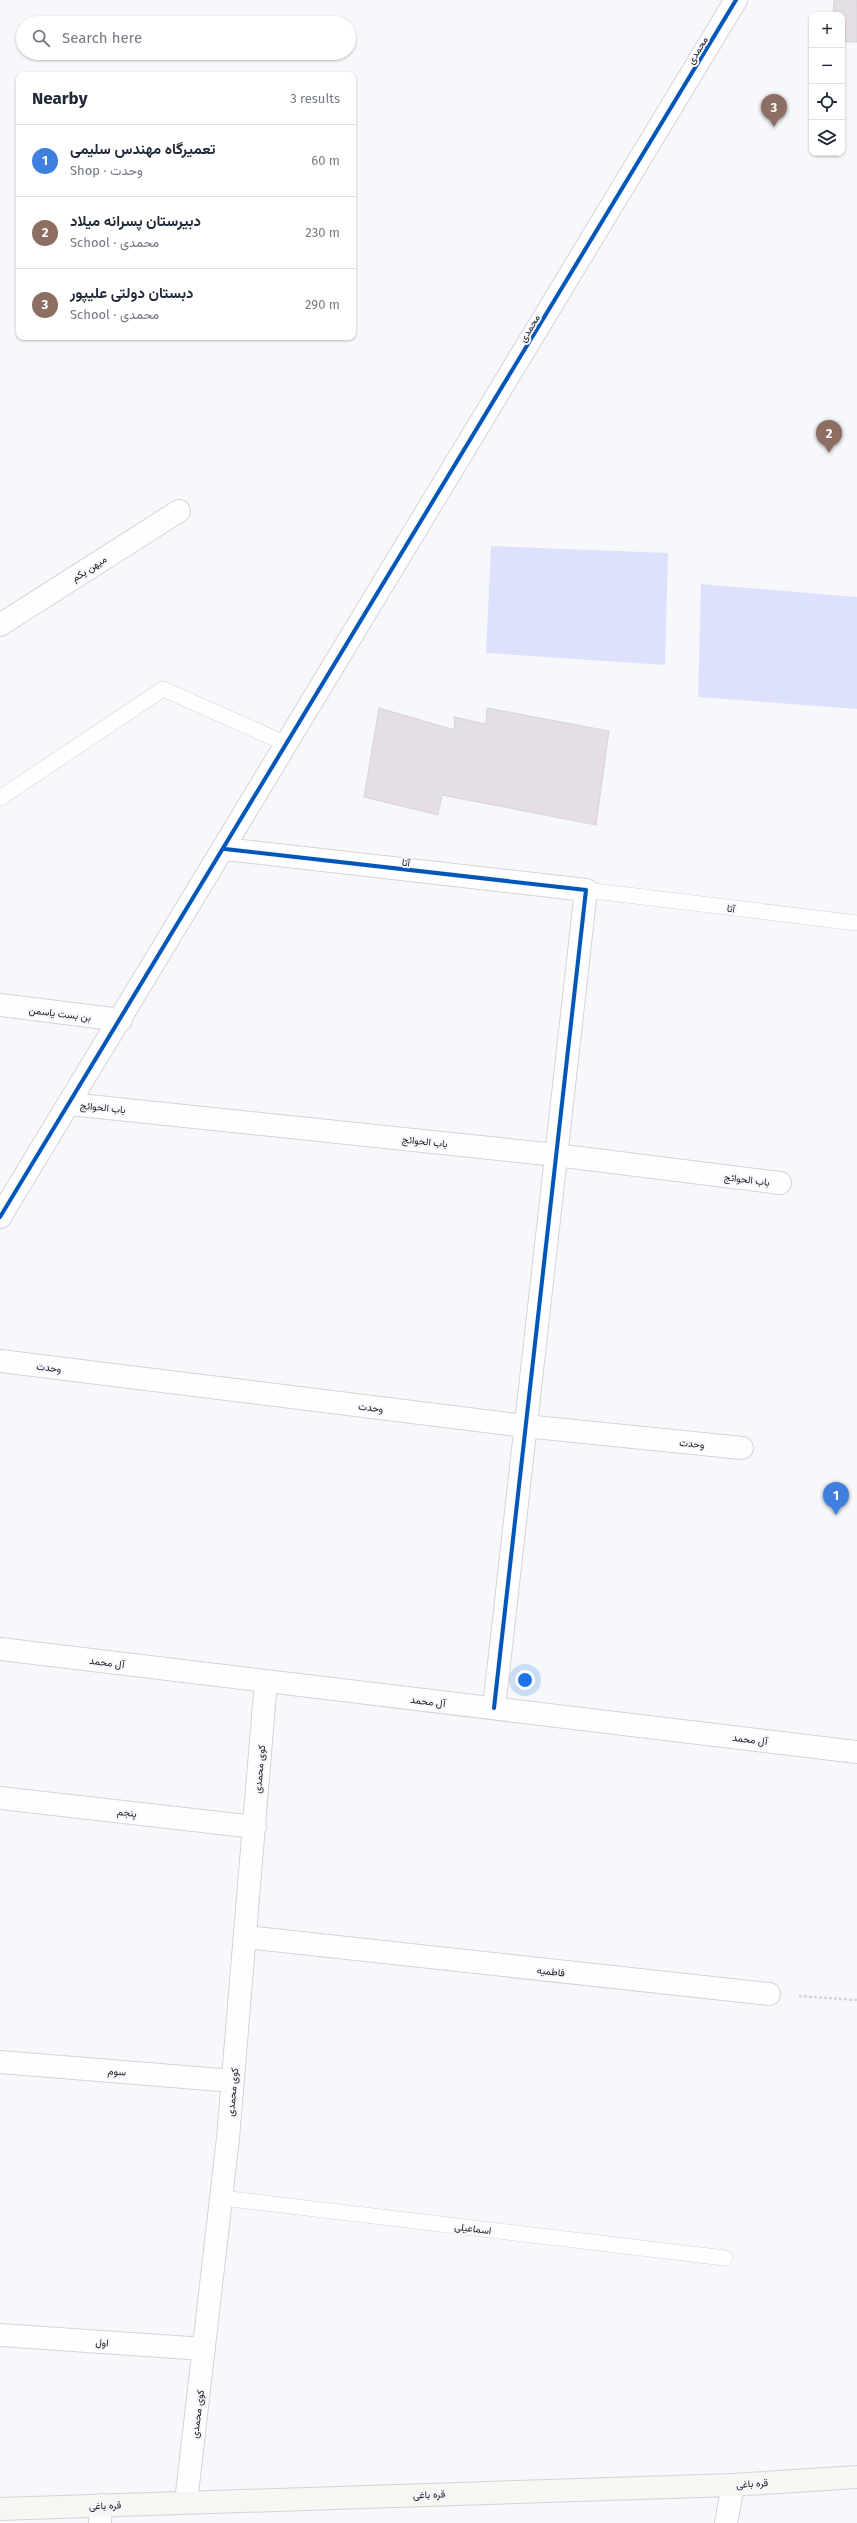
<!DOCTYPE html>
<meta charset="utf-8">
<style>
:root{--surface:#fff;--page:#f2f2f3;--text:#1f2937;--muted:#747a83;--line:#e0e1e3;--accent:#ea580c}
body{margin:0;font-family:"Fira Sans",Vazirmatn,sans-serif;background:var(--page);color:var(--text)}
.controls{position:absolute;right:12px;top:12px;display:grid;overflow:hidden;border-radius:8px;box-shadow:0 1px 3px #0004}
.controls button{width:36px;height:36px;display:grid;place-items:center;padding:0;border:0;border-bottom:1px solid var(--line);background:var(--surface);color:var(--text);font:20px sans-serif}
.you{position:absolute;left:525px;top:1680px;width:14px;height:14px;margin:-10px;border:3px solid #fff;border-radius:50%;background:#1a73e8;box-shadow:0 0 0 6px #1a73e833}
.badge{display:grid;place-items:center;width:26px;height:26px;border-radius:50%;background:var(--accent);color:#fff;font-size:13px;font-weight:700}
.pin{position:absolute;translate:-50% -33px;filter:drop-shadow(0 1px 2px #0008)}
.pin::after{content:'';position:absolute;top:21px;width:14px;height:12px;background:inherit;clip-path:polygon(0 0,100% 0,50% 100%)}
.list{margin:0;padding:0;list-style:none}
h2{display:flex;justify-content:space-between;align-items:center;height:52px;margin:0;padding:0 16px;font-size:17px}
h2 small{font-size:13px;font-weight:400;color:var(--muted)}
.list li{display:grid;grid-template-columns:26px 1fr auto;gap:12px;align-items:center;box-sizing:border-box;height:72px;padding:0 16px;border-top:1px solid var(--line)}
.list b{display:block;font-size:15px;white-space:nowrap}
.list p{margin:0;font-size:13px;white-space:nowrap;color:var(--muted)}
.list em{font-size:13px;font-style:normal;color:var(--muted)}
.icon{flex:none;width:22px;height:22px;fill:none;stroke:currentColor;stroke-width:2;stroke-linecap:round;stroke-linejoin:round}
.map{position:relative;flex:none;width:857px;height:2523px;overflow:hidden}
.search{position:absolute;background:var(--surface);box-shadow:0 1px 3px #0004;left:16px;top:16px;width:340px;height:44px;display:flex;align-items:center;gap:10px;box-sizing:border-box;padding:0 14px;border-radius:22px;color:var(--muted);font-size:15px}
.panel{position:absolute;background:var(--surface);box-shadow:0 1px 3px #0004;left:16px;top:72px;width:340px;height:268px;border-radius:8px}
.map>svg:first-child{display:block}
.green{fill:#dee1fc}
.building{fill:#e5dee5;stroke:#d7d5d8}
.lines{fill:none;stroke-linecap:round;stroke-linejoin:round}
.service-casing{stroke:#d3d4d7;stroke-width:16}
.minor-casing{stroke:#d3d4d7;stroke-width:24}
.tertiary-casing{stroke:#d3d4d7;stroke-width:24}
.secondary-casing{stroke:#d3d4d7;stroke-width:24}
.path{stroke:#d6d6d7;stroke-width:2.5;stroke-dasharray:3 2;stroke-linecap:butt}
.service{stroke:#fefefe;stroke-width:15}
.minor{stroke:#fefefe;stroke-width:22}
.tertiary{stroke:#fefefe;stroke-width:22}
.secondary{stroke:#f8f6f3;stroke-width:22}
.cycleway-casing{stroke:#f5f7fd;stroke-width:6}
.cycleway{stroke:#0057b8;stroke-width:4}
.labels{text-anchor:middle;stroke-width:4;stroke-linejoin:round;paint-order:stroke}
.street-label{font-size:10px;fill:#191a1e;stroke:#f5f7fd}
</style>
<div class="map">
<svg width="857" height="2523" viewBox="0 0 857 2523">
<rect width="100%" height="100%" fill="#f7f8fb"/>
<path class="green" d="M 491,546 L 668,553 L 665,665 L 486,653 Z
M 701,584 L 857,597 L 857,709 L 698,697 Z"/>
<path class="building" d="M 834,0 L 857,0 L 857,42 L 842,42 L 842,15 L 833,15 Z
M 379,708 L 455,730 L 454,717 L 486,724 L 487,708 L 609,731 L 596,825 L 442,795 L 438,815 L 364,797 Z"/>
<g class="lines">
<defs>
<path id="service" d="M 0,798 L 163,689 L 287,744
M 586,890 L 857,923
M 222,2198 L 725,2258"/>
<path id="minor" d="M 0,625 L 179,511
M 225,849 L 586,890 L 494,1708
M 0,1005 L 121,1020
M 70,1104 L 556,1155 L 780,1183
M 0,1361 L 525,1426 L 742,1448
M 0,1649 L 857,1752
M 0,1798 L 255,1827
M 246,1937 L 769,1994
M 0,2062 L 233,2081
M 0,2335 L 204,2349
M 186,2502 L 228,2138 L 266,1681
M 726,2523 L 733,2485"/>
<path id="tertiary" d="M 0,1217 L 736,0
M 100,2523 L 101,2505"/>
<path id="secondary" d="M 0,2509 L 733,2485 L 857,2477"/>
</defs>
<use href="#service" class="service-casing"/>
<use href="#minor" class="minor-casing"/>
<use href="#tertiary" class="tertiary-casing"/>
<use href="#secondary" class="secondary-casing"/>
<path class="path" d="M 799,1996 L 857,2000"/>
<use href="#service" class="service"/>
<use href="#minor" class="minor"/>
<use href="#tertiary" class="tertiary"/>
<use href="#secondary" class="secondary"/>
<defs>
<path id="cycleway" d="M 225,849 L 586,890 L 494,1708
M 0,1217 L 736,0"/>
</defs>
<use href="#cycleway" class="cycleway-casing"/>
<use href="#cycleway" class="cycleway"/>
</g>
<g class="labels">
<g class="street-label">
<text transform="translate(697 50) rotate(-59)" y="4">محمدی</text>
<text transform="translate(529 328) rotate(-59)" y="4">محمدی</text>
<text transform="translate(89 568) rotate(-33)" y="4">میهن یکم</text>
<text transform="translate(406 862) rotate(7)" y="4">آتا</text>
<text transform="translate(731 908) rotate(7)" y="4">آتا</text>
<text transform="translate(60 1013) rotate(7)" y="4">بن بست یاسمن</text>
<text transform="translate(103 1107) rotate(6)" y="4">باب الحوائج</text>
<text transform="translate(425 1141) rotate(6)" y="4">باب الحوائج</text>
<text transform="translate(747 1179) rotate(7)" y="4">باب الحوائج</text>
<text transform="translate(49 1367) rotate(7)" y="4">وحدت</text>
<text transform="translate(371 1407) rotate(7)" y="4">وحدت</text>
<text transform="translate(692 1443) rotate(6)" y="4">وحدت</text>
<text transform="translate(107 1662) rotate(7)" y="4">آل محمد</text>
<text transform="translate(428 1701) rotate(7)" y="4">آل محمد</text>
<text transform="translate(750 1739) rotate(7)" y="4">آل محمد</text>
<text transform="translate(259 1769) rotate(-85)" y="4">کوی محمدی</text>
<text transform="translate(127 1812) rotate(6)" y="4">پنجم</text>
<text transform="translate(551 1971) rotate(6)" y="4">فاطمیه</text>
<text transform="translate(117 2071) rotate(5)" y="4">سوم</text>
<text transform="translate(232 2092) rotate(-85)" y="4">کوی محمدی</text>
<text transform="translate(473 2228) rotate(7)" y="4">اسماعیلی</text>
<text transform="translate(102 2342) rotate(4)" y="4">اول</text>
<text transform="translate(197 2414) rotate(-83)" y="4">کوی محمدی</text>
<text transform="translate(752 2483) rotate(-4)" y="4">قره باغی</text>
<text transform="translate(429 2494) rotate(-2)" y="4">قره باغی</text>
<text transform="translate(105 2505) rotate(-2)" y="4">قره باغی</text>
</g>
</g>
</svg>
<div class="controls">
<button>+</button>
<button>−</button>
<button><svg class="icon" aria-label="locate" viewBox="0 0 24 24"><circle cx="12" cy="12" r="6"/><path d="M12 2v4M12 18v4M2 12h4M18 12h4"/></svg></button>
<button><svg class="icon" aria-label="layers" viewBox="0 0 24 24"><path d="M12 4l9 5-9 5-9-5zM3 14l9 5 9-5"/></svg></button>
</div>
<div class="you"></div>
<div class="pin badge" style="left:836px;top:1515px;background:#3f7fe0">1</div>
<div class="pin badge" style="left:829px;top:453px;background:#8d6e63">2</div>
<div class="pin badge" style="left:774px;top:127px;background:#8d6e63">3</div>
<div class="search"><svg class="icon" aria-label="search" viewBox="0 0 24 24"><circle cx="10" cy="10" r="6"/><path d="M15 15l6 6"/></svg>Search here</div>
<section class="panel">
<h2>Nearby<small>3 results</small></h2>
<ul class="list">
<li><span class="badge" style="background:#3f7fe0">1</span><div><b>تعمیرگاه مهندس سلیمی</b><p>Shop · وحدت</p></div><em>60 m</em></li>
<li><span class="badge" style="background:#8d6e63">2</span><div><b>دبیرستان پسرانه میلاد</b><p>School · محمدی</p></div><em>230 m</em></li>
<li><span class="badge" style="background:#8d6e63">3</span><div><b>دبستان دولتی علیپور</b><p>School · محمدی</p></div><em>290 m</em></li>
</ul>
</section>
</div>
